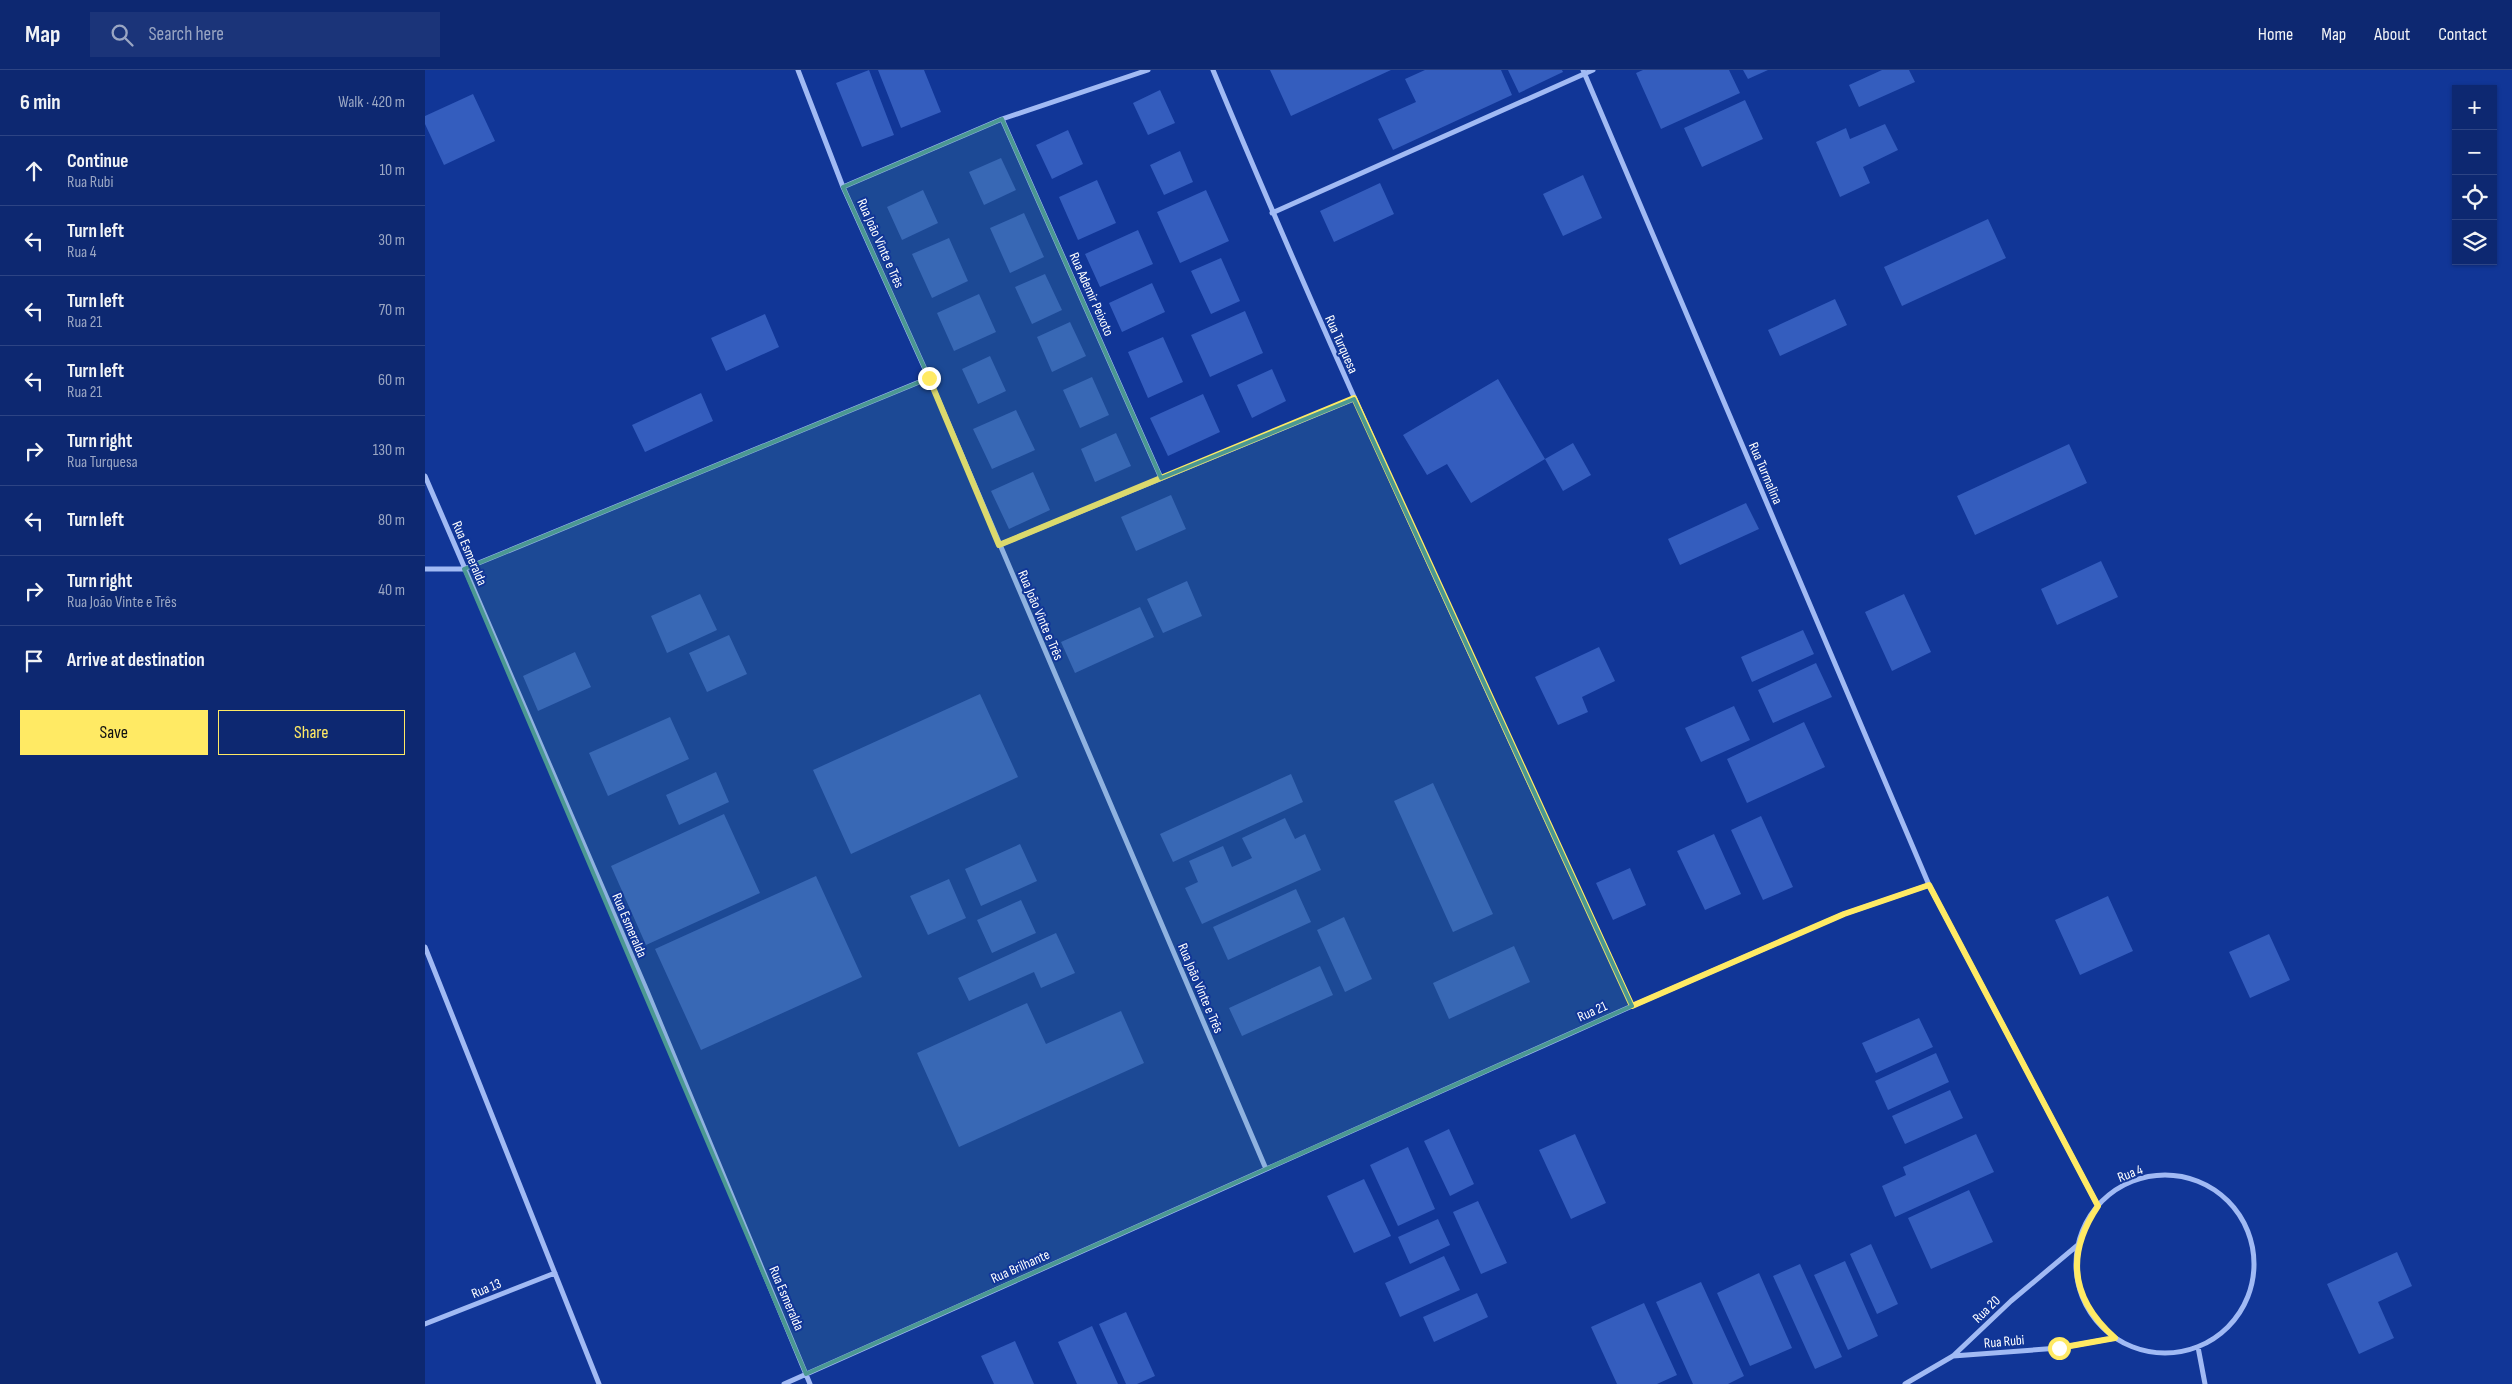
<!DOCTYPE html>
<meta charset="utf-8">
<style>
:root{--surface:#0d2871;--page:#1b3479;--text:#f1f3f6;--muted:#9aa6c3;--line:#2d4484;--accent:#ffea64}
body{margin:0;font-family:"Sofia Sans Condensed",sans-serif;background:var(--page);color:var(--text)}
.controls{position:absolute;right:15px;top:15px;display:grid;overflow:hidden;border-radius:0px;box-shadow:0 1px 4px #0004}
.controls button{width:45px;height:45px;display:grid;place-items:center;padding:0;border:0;border-bottom:1px solid var(--line);background:var(--surface);color:var(--text);font:25px sans-serif}
.stop{position:absolute;width:15px;height:15px;margin:-11px;border:4px solid #ffea64;border-radius:50%;background:#fff}
.stop.end{background:#ffea64;border-color:#fff;box-shadow:0 1px 5px #0008}
.list{margin:0;padding:0;list-style:none}
h2{display:flex;justify-content:space-between;align-items:center;height:65px;margin:0;padding:0 20px;font-size:21px}
h2 small{font-size:16px;font-weight:400;color:var(--muted)}
.list li{display:grid;grid-template-columns:32px 1fr auto;gap:15px;align-items:center;box-sizing:border-box;height:70px;padding:0 20px;border-top:1px solid var(--line)}
.list b{display:block;font-size:19px;white-space:nowrap}
.list p{margin:0;font-size:16px;white-space:nowrap;color:var(--muted)}
.list em{font-size:16px;font-style:normal;color:var(--muted)}
.actions{display:flex;gap:10px;padding:15px 20px}
.actions a{flex:1;padding:11px 0;border:1px solid var(--accent);border-radius:0px;text-align:center;font-size:18px;color:var(--accent)}
.actions .main{background:var(--accent);color:#111}
.icon{flex:none;width:28px;height:28px;fill:none;stroke:currentColor;stroke-width:2;stroke-linecap:round;stroke-linejoin:round}
.map{position:relative;flex:none;width:2087px;height:1314px;overflow:hidden}
header{display:flex;align-items:center;gap:30px;box-sizing:border-box;height:70px;padding:0 25px;background:var(--surface);border-bottom:1px solid var(--line)}
header strong{font-size:24px}
nav{display:flex;gap:28px;margin-inline-start:auto;font-size:18px}
.search{width:350px;height:45px;background:var(--page);display:flex;align-items:center;gap:12px;box-sizing:border-box;padding:0 18px;border-radius:0px;color:var(--muted);font-size:19px}
main{display:flex}
aside{flex:1;background:var(--surface)}
.map>svg:first-child{display:block}
.building{fill:#345dbe}
.lines{fill:none;stroke-linecap:round;stroke-linejoin:round}
.street{stroke:#a1baf4;stroke-width:5}
.route{stroke:#ffea64;stroke-width:6}
.marked{fill:#4b9892;fill-opacity:0.2;stroke:#4b9892;stroke-width:4;stroke-linejoin:round}
.labels{text-anchor:middle;stroke-width:4;stroke-linejoin:round;paint-order:stroke}
.street-label{font-size:14px;fill:#fff;stroke:#113697}
</style>
<header>
<strong>Map</strong>
<div class="search"><svg class="icon" aria-label="search" viewBox="0 0 24 24"><circle cx="10" cy="10" r="6"/><path d="M15 15l6 6"/></svg>Search here</div>
<nav><a>Home</a><a>Map</a><a>About</a><a>Contact</a></nav>
</header>
<main>
<aside>
<h2>6 min<small>Walk · 420 m</small></h2>
<ul class="list">
<li><svg class="icon" aria-label="ahead" viewBox="0 0 24 24"><path d="M12 20V5M6 11l6-6 6 6"/></svg><div><b>Continue</b><p>Rua Rubi</p></div><em>10 m</em></li>
<li><svg class="icon" aria-label="left" viewBox="0 0 24 24"><path d="M17 20v-9H6M10 6l-5 5 5 5"/></svg><div><b>Turn left</b><p>Rua 4</p></div><em>30 m</em></li>
<li><svg class="icon" aria-label="left" viewBox="0 0 24 24"><path d="M17 20v-9H6M10 6l-5 5 5 5"/></svg><div><b>Turn left</b><p>Rua 21</p></div><em>70 m</em></li>
<li><svg class="icon" aria-label="left" viewBox="0 0 24 24"><path d="M17 20v-9H6M10 6l-5 5 5 5"/></svg><div><b>Turn left</b><p>Rua 21</p></div><em>60 m</em></li>
<li><svg class="icon" aria-label="right" viewBox="0 0 24 24"><path d="M7 20v-9h11M14 6l5 5-5 5"/></svg><div><b>Turn right</b><p>Rua Turquesa</p></div><em>130 m</em></li>
<li><svg class="icon" aria-label="left" viewBox="0 0 24 24"><path d="M17 20v-9H6M10 6l-5 5 5 5"/></svg><div><b>Turn left</b></div><em>80 m</em></li>
<li><svg class="icon" aria-label="right" viewBox="0 0 24 24"><path d="M7 20v-9h11M14 6l5 5-5 5"/></svg><div><b>Turn right</b><p>Rua João Vinte e Três</p></div><em>40 m</em></li>
<li><svg class="icon" aria-label="arrive" viewBox="0 0 24 24"><path d="M6 21V4h12l-3 4 3 4H6"/></svg><div><b>Arrive at destination</b></div></li>
</ul>
<div class="actions"><a class="main">Save</a><a>Share</a></div>
</aside>
<div class="map">
<svg width="2087" height="1314" viewBox="0 0 2087 1314">
<rect width="100%" height="100%" fill="#113697"/>
<path class="building" d="M 444,0 L 469,65 L 437,77 L 411,13 Z
M 453,0 L 499,0 L 516,42 L 476,58 Z
M 845,0 L 966,0 L 866,46 Z
M 1000,0 L 1076,0 L 1087,25 L 968,80 L 953,49 L 991,32 L 980,9 Z
M 1083,0 L 1137,0 L 1138,2 L 1094,23 Z
M 1218,0 L 1304,0 L 1315,23 L 1236,59 L 1211,3 Z
M 1318,0 L 1343,0 L 1323,9 Z
M 1457,0 L 1484,0 L 1490,12 L 1434,37 L 1424,15 Z
M 735,20 L 750,53 L 723,65 L 708,33 Z
M 48,24 L 70,71 L 19,95 L 0,54 L 0,46 Z
M 1320,30 L 1338,69 L 1277,97 L 1259,58 Z
M 1460,54 L 1473,80 L 1438,97 L 1445,113 L 1415,127 L 1391,72 L 1421,58 L 1425,69 Z
M 643,60 L 658,94 L 627,109 L 611,75 Z
M 755,81 L 768,112 L 739,125 L 725,95 Z
M 576,88 L 591,120 L 559,135 L 544,102 Z
M 1158,105 L 1177,148 L 1138,166 L 1118,124 Z
M 672,110 L 691,153 L 653,170 L 634,127 Z
M 955,113 L 969,144 L 909,172 L 895,141 Z
M 498,120 L 513,153 L 477,170 L 462,137 Z
M 781,120 L 804,171 L 755,193 L 732,142 Z
M 599,143 L 619,187 L 585,203 L 565,158 Z
M 1563,149 L 1581,188 L 1477,236 L 1459,197 Z
M 713,160 L 728,194 L 675,217 L 660,184 Z
M 524,168 L 543,211 L 507,228 L 487,184 Z
M 796,188 L 815,231 L 786,244 L 766,201 Z
M 620,204 L 637,240 L 607,254 L 590,217 Z
M 727,213 L 740,242 L 697,262 L 684,233 Z
M 554,224 L 571,262 L 529,281 L 512,243 Z
M 1410,229 L 1422,255 L 1355,286 L 1343,260 Z
M 820,241 L 838,283 L 785,307 L 766,265 Z
M 340,244 L 354,277 L 301,301 L 286,268 Z
M 645,252 L 661,286 L 627,302 L 612,267 Z
M 738,267 L 758,312 L 723,328 L 703,282 Z
M 565,286 L 581,321 L 553,334 L 537,299 Z
M 847,299 L 861,331 L 827,348 L 812,315 Z
M 667,307 L 684,345 L 655,358 L 638,320 Z
M 1073,309 L 1120,389 L 1148,373 L 1166,405 L 1138,421 L 1120,389 L 1046,433 L 1022,394 L 1002,405 L 978,365 Z
M 276,323 L 288,351 L 220,382 L 207,355 Z
M 778,324 L 795,362 L 743,386 L 725,348 Z
M 591,340 L 610,380 L 567,399 L 548,359 Z
M 691,363 L 706,396 L 670,412 L 656,379 Z
M 1644,374 L 1662,413 L 1550,465 L 1532,426 Z
M 608,402 L 625,440 L 584,459 L 566,421 Z
M 746,425 L 761,459 L 711,481 L 696,447 Z
M 1321,433 L 1334,459 L 1255,495 L 1243,469 Z
M 1676,491 L 1693,527 L 1632,555 L 1616,519 Z
M 762,511 L 777,546 L 738,563 L 722,529 Z
M 275,524 L 292,560 L 242,583 L 226,546 Z
M 1479,524 L 1506,582 L 1467,601 L 1440,542 Z
M 715,537 L 729,567 L 650,603 L 636,572 Z
M 1378,560 L 1389,584 L 1327,612 L 1316,587 Z
M 304,565 L 322,604 L 282,622 L 264,583 Z
M 1174,577 L 1190,611 L 1157,627 L 1163,642 L 1133,655 L 1110,607 Z
M 150,582 L 166,617 L 113,641 L 98,606 Z
M 1391,593 L 1407,627 L 1348,653 L 1333,620 Z
M 555,624 L 593,707 L 426,784 L 388,700 Z
M 1309,636 L 1325,670 L 1276,692 L 1260,658 Z
M 245,647 L 264,689 L 183,726 L 164,683 Z
M 1379,652 L 1400,697 L 1322,733 L 1302,689 Z
M 291,702 L 304,732 L 254,755 L 241,725 Z
M 866,704 L 878,732 L 748,792 L 735,764 Z
M 1008,713 L 1068,844 L 1028,862 L 969,731 Z
M 299,744 L 335,823 L 221,875 L 186,796 Z
M 1336,746 L 1368,817 L 1338,830 L 1306,760 Z
M 860,748 L 870,769 L 880,764 L 896,800 L 777,854 L 760,818 L 773,812 L 764,791 L 798,776 L 807,797 L 827,788 L 817,768 Z
M 1289,764 L 1316,824 L 1280,840 L 1252,781 Z
M 595,774 L 612,811 L 556,836 L 540,799 Z
M 1205,798 L 1221,835 L 1188,850 L 1171,813 Z
M 391,806 L 437,907 L 276,980 L 230,879 Z
M 524,809 L 541,848 L 503,865 L 485,826 Z
M 871,819 L 886,852 L 803,890 L 788,857 Z
M 1683,826 L 1708,881 L 1655,905 L 1630,850 Z
M 596,830 L 611,863 L 567,883 L 552,850 Z
M 919,847 L 947,909 L 920,922 L 892,860 Z
M 631,863 L 650,903 L 616,918 L 609,902 L 544,931 L 533,908 Z
M 1844,864 L 1865,910 L 1825,928 L 1804,882 Z
M 1089,876 L 1105,912 L 1024,949 L 1008,913 Z
M 895,896 L 908,925 L 817,966 L 804,938 Z
M 602,933 L 621,974 L 696,941 L 719,993 L 534,1077 L 492,983 Z
M 1494,948 L 1508,977 L 1451,1003 L 1437,973 Z
M 1511,983 L 1524,1012 L 1463,1040 L 1450,1011 Z
M 1525,1020 L 1538,1048 L 1480,1074 L 1467,1046 Z
M 1024,1059 L 1049,1114 L 1025,1126 L 999,1071 Z
M 1150,1064 L 1181,1133 L 1146,1149 L 1114,1080 Z
M 1551,1064 L 1569,1102 L 1470,1147 L 1457,1116 L 1481,1105 L 1478,1097 Z
M 983,1077 L 1010,1139 L 973,1156 L 945,1095 Z
M 939,1109 L 966,1166 L 929,1183 L 902,1126 Z
M 1544,1120 L 1568,1172 L 1506,1199 L 1483,1148 Z
M 1053,1131 L 1082,1193 L 1056,1204 L 1028,1142 Z
M 1013,1149 L 1025,1175 L 985,1194 L 973,1167 Z
M 1446,1174 L 1473,1234 L 1452,1244 L 1425,1184 Z
M 1972,1182 L 1987,1216 L 1953,1232 L 1969,1268 L 1934,1284 L 1902,1214 Z
M 1019,1186 L 1035,1220 L 975,1247 L 960,1213 Z
M 1420,1191 L 1453,1266 L 1423,1280 L 1389,1205 Z
M 1375,1194 L 1417,1287 L 1390,1299 L 1348,1206 Z
M 1334,1203 L 1367,1278 L 1325,1296 L 1292,1223 Z
M 1276,1212 L 1319,1306 L 1303,1314 L 1268,1314 L 1231,1232 Z
M 1052,1223 L 1063,1247 L 1009,1272 L 998,1247 Z
M 1219,1233 L 1252,1305 L 1232,1314 L 1192,1314 L 1166,1257 Z
M 701,1242 L 730,1306 L 712,1314 L 701,1314 L 674,1254 Z
M 667,1256 L 693,1314 L 652,1314 L 633,1272 Z
M 590,1271 L 609,1314 L 569,1314 L 556,1286 Z"/>
<g class="lines">
<path class="street" d="M 373,0 L 418,117 L 504,308 L 841,1099
M 788,0 C 919,316 1065,625 1207,936
M 1158,0 L 1504,815
M 577,49 L 736,408
M 418,117 L 577,49 L 723,0
M 847,143 L 1168,0
M 0,406 L 222,921 L 385,1314
M 574,475 L 929,329
M 0,499 L 39,499 L 504,308
M 0,877 L 174,1314
M1651 1194a89 89 0 1 1 178 0a89 89 0 1 1-178 0Z
M 0,1254 L 130,1203
M 1773,1277 L 1780,1314
M 1528,1286 L 1634,1278 L 1690,1268
M 359,1314 L 1207,936 L 1419,844 L 1504,815 L 1673,1136
M 1480,1314 L 1528,1286 L 1586,1231 L 1654,1174"/>
</g>
<g class="lines">
<path class="route" d="M 504,308 L 574,475 L 929,328 L 1207,936 L 1419,844 L 1504,815 L 1673,1136 C 1640,1185 1646,1229 1690,1268 L 1634,1278"/>
</g>
<path class="marked" d="M 577,49 L 736,408 L 929,329 L 1207,936 L 381,1304 L 39,499 L 504,308 L 418,117 Z"/>
<g class="labels">
<g class="street-label">
<text transform="translate(456 173) rotate(66)" y="5">Rua João Vinte e Três</text>
<text transform="translate(667 224) rotate(66)" y="5">Rua Ademir Peixoto</text>
<text transform="translate(917 274) rotate(66)" y="5">Rua Turquesa</text>
<text transform="translate(1341 403) rotate(67)" y="5">Rua Turmalina</text>
<text transform="translate(45 483) rotate(67)" y="5">Rua Esmeralda</text>
<text transform="translate(616 545) rotate(67)" y="5">Rua João Vinte e Três</text>
<text transform="translate(205 855) rotate(67)" y="5">Rua Esmeralda</text>
<text transform="translate(776 918) rotate(67)" y="5">Rua João Vinte e Três</text>
<text transform="translate(1167 941) rotate(-24)" y="5">Rua 21</text>
<text transform="translate(1705 1103) rotate(-21)" y="5">Rua 4</text>
<text transform="translate(595 1196) rotate(-24)" y="5">Rua Brilhante</text>
<text transform="translate(61 1218) rotate(-22)" y="5">Rua 13</text>
<text transform="translate(362 1228) rotate(67)" y="5">Rua Esmeralda</text>
<text transform="translate(1561 1239) rotate(-44)" y="5">Rua 20</text>
<text transform="translate(1579 1271) rotate(-5)" y="5">Rua Rubi</text>
</g>
</g>
</svg>
<div class="controls">
<button>+</button>
<button>−</button>
<button><svg class="icon" aria-label="locate" viewBox="0 0 24 24"><circle cx="12" cy="12" r="6"/><path d="M12 2v4M12 18v4M2 12h4M18 12h4"/></svg></button>
<button><svg class="icon" aria-label="layers" viewBox="0 0 24 24"><path d="M12 4l9 5-9 5-9-5zM3 14l9 5 9-5"/></svg></button>
</div>
<div class="stop" style="left:1634px;top:1278px"></div>
<div class="stop end" style="left:504px;top:308px"></div>
</div>
</main>
